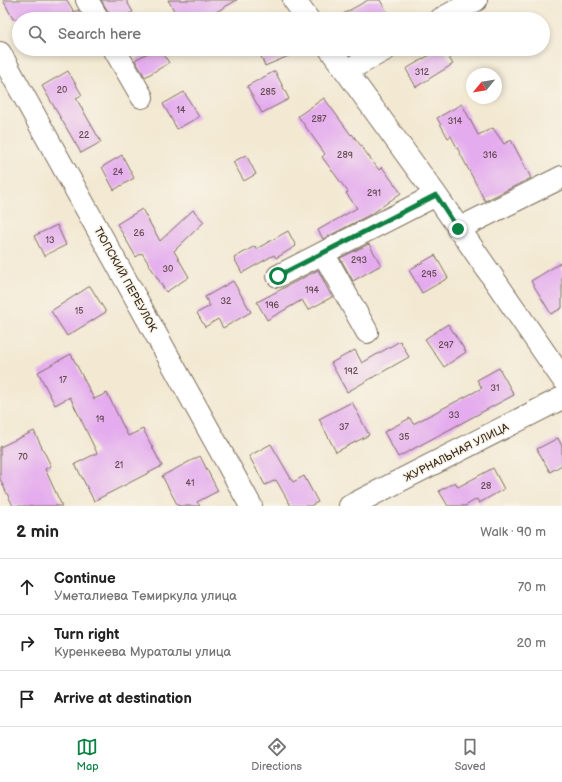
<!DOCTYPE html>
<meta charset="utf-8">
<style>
:root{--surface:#fff;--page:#f2f2f2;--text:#222;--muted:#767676;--line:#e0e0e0;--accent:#0b8043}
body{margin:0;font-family:"Balsamiq Sans",sans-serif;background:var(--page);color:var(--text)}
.compass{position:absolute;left:466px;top:68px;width:36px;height:36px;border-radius:50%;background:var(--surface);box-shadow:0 2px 6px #0003;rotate:240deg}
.stop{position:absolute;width:12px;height:12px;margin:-9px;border:3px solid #0b8043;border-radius:50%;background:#fff}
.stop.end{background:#0b8043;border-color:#fff;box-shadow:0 1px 4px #0008}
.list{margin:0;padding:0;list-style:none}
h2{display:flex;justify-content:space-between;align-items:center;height:52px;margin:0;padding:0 16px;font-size:17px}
h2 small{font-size:13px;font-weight:400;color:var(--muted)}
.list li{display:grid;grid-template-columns:26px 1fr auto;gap:12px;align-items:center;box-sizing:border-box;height:56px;padding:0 16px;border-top:1px solid var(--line)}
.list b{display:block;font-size:15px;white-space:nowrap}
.list p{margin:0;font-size:13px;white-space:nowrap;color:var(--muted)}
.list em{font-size:13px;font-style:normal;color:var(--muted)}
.icon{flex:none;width:22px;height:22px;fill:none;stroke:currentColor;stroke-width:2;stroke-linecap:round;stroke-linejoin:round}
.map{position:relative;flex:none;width:562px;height:506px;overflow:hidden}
.search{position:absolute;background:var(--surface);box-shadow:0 2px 6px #0003;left:12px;right:12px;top:12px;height:44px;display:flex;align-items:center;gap:10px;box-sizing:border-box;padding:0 14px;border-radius:22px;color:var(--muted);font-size:15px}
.sheet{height:220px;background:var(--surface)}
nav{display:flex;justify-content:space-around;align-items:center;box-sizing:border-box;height:56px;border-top:1px solid var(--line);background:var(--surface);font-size:11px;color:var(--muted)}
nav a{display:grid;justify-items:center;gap:2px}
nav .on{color:var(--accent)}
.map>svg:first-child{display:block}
.building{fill:#e4acee}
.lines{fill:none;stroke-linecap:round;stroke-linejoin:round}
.minor-casing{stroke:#7b6d5d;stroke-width:24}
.minor{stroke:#fff;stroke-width:22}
.route{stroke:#0b8043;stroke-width:5}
.labels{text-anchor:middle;stroke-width:3;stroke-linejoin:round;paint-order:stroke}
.number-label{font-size:9px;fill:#654a52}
.street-label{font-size:11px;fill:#3b2a1e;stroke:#f7f3e8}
</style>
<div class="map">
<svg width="562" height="506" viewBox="0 0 562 506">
<rect width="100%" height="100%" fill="#f7f3e8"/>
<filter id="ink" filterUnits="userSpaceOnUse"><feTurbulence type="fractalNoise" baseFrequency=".025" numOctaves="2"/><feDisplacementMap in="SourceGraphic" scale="8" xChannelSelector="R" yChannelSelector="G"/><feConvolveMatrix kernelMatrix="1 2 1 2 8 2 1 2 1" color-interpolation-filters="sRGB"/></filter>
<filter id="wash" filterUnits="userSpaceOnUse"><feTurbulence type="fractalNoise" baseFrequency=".012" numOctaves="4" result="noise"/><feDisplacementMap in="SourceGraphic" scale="16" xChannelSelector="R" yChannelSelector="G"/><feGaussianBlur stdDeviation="0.9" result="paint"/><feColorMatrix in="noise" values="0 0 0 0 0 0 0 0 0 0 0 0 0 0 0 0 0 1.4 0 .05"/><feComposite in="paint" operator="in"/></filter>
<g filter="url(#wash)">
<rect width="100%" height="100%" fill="#f3e9d3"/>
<g id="blocks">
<path class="building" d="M 3,0 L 67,0 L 74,12 L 78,10 L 84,19 L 13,19 Z
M 101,0 L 126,0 L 133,12 L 120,19 L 110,19 L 109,13 Z
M 168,0 L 237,0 L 204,19 L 179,19 Z
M 368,0 L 380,0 L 391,19 L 334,19 Z
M 155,49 L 161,49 L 169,63 L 145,77 L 135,60 Z
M 258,49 L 305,49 L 265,66 Z
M 440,49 L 443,49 L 453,64 L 416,87 L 406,69 Z
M 68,71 L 82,95 L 76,98 L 101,142 L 81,153 L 42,86 Z
M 275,71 L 289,99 L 262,113 L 247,86 Z
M 184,92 L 199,117 L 177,129 L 163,104 Z
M 324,98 L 351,135 L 352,134 L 379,170 L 382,167 L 401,193 L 373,213 L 323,239 L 318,230 L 357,208 L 346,193 L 348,192 L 322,157 L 325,154 L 298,116 Z
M 462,104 L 478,135 L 493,128 L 504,144 L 511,140 L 531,178 L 485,201 L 451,136 L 448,138 L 437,118 Z
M 122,155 L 134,178 L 114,190 L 102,167 Z
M 246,155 L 256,174 L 244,181 L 233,162 Z
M 142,209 L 160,241 L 193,210 L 204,222 L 174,251 L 189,277 L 166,292 L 142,253 L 136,257 L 117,224 Z
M 57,225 L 66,245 L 44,256 L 34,236 Z
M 288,231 L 296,246 L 276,258 L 274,255 L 242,273 L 234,258 L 255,246 L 256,249 Z
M 369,244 L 381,265 L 353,281 L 340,258 Z
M 435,255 L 448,278 L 422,293 L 409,270 Z
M 562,262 L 562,308 L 551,314 L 531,281 Z
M 318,270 L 332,297 L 308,310 L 302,300 L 267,320 L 257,302 Z
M 233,281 L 251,312 L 223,328 L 218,319 L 205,327 L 197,313 L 210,306 L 205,297 Z
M 90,286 L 106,312 L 67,336 L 51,311 Z
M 448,324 L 466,352 L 444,367 L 425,339 Z
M 400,341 L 409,357 L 347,392 L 331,363 L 355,350 L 362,363 Z
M 71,354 L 94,399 L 107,393 L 128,436 L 143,429 L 162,466 L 94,501 L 75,464 L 97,453 L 70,397 L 55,405 L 38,372 Z
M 499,368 L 514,395 L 398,457 L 384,432 L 410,418 L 413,424 L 482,388 L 477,380 Z
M 352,402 L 369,435 L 336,452 L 319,419 Z
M 34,431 L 51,466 L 45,469 L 62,506 L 13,506 L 0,479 L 0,447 Z
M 558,438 L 562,446 L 562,465 L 550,472 L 537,449 Z
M 271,444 L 293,482 L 304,476 L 318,502 L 310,506 L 291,506 L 276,480 L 265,485 L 249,456 Z
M 200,456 L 218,491 L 197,502 L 200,506 L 178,506 L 162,476 Z
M 493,468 L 504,489 L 479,503 L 477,499 L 465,506 L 448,506 L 439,491 L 455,482 L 458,487 Z"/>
</g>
</g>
<g filter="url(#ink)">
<use href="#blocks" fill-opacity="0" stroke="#7b6d5d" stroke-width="1"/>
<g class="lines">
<defs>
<path id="minor" d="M 87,0 L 98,19
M 294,0 L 308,19
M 441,19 L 476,0
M 114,49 L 142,97
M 330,49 L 436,195 L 562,378
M 0,53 L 251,506
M 346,71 L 386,49
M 458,229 L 562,177
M 323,253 L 367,332
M 278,276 L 436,195
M 350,506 L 562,398"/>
</defs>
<use href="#minor" class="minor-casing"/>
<use href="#minor" class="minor"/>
</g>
</g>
<g class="lines" filter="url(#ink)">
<path class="route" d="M 278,276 L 436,195 L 458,229"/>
</g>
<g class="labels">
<g class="number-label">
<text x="422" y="75">312</text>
<text x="62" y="93">20</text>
<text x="268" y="95">285</text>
<text x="181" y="113">14</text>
<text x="319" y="122">287</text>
<text x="455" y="124">314</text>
<text x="84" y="138">22</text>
<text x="345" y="158">289</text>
<text x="490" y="158">316</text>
<text x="118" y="175">24</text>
<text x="374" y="196">291</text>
<text x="139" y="236">26</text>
<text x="50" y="243">13</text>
<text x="359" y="263">293</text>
<text x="168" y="272">30</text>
<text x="429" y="277">295</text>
<text x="312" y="293">194</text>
<text x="226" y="304">32</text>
<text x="272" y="308">196</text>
<text x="79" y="314">15</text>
<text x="446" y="348">297</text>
<text x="351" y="374">192</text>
<text x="63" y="383">17</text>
<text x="495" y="391">31</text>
<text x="454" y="418">33</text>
<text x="100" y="422">19</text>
<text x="344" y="430">37</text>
<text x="404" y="440">35</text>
<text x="23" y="460">70</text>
<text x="119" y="468">21</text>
<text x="190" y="486">41</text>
<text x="486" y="489">28</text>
</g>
<g class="street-label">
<text transform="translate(126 279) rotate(61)" y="4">ТЮПСКИЙ ПЕРЕУЛОК</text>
<text transform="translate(456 452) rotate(-27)" y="4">ЖУРНАЛЬНАЯ УЛИЦА</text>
</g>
</g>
</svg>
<svg class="compass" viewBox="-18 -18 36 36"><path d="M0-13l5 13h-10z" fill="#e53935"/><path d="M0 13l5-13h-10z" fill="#767676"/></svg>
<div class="stop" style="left:278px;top:276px"></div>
<div class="stop end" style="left:458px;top:229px"></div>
<div class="search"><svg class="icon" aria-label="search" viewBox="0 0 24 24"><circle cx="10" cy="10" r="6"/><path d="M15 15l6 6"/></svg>Search here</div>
</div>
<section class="sheet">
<h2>2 min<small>Walk · 90 m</small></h2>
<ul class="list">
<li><svg class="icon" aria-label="ahead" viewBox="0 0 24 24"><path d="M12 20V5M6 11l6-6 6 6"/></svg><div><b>Continue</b><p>Уметалиева Темиркула улица</p></div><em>70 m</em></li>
<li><svg class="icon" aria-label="right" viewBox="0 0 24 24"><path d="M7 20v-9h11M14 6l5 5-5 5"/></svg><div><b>Turn right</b><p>Куренкеева Мураталы улица</p></div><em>20 m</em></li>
<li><svg class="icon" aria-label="arrive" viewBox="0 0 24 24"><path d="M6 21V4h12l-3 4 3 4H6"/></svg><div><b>Arrive at destination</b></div></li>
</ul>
</section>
<nav>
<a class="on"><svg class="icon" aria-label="map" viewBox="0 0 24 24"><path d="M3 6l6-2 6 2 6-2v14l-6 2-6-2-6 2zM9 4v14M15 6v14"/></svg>Map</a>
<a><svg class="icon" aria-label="directions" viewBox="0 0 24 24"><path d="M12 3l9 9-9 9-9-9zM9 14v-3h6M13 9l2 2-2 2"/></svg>Directions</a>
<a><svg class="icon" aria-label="saved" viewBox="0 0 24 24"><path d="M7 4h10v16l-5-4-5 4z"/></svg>Saved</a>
</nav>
